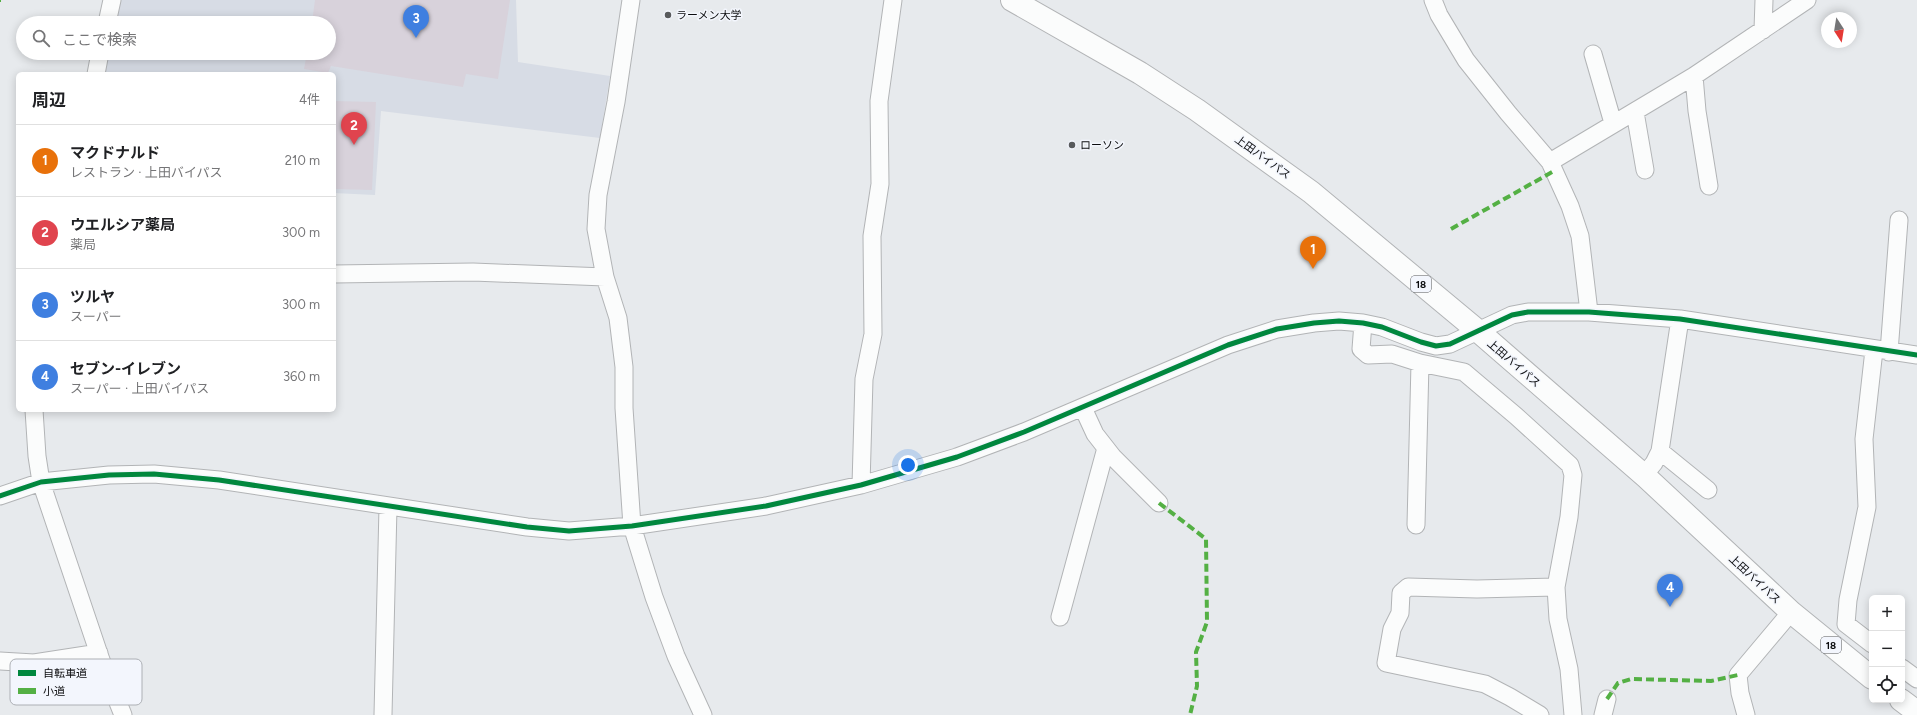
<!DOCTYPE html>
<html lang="ja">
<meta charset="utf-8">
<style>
:root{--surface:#fff;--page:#f2f2f2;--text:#202124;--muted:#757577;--line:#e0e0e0;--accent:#585a5c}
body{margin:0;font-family:Figtree,"Noto Sans JP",sans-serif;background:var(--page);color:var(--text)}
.controls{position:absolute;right:12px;bottom:12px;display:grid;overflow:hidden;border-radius:6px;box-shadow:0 2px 10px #0003}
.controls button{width:36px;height:36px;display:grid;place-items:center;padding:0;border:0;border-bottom:1px solid var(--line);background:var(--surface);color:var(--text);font:20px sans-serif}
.compass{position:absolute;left:1821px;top:12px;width:36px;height:36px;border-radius:50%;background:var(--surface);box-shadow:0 2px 10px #0003;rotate:168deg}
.you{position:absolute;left:908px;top:465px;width:14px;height:14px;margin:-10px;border:3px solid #fff;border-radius:50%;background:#1a73e8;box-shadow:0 0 0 6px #1a73e833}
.badge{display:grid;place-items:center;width:26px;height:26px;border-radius:50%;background:var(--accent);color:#fff;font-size:13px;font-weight:700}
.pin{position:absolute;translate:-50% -33px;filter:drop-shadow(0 1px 2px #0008)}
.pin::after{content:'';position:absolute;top:21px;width:14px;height:12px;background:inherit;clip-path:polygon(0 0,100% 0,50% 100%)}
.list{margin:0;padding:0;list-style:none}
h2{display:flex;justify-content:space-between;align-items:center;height:52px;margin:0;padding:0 16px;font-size:17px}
h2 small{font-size:13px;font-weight:400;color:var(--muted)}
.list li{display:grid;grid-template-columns:26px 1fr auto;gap:12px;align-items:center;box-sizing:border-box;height:72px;padding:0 16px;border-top:1px solid var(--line)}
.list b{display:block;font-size:15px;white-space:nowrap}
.list p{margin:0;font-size:13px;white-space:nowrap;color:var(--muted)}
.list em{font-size:13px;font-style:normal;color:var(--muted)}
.icon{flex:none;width:22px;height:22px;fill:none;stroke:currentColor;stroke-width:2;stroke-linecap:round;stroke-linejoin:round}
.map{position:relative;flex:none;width:1917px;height:715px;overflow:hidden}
.search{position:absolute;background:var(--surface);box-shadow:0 2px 10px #0003;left:16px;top:16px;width:320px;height:44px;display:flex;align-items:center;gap:10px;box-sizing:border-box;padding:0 14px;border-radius:22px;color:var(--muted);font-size:15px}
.panel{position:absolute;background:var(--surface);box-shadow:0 2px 10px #0003;left:16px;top:72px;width:320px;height:340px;border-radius:6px}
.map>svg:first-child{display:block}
.built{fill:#d7dce5}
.building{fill:#d8d2db}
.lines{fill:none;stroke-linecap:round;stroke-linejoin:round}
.street-casing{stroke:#b2b4b6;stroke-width:19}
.highway-casing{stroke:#b2b4b6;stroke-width:24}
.street{stroke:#fbfcfc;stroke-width:17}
.highway{stroke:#fbfcfc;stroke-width:22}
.quiet{stroke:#54b044;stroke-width:4;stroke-dasharray:8 4;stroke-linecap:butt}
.cycleway-casing{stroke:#f3f6fd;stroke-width:8}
.cycleway{stroke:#00873e;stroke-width:5}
.poi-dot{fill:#585a5c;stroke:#f3f6fd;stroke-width:1.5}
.labels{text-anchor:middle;stroke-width:3;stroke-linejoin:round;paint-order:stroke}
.shield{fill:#f3f6fd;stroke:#515256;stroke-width:1}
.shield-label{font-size:10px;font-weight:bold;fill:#0b0c0e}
.poi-label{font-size:11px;fill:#0b0c0e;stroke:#f3f6fd;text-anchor:start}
.street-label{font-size:11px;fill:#0b0c0e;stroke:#f3f6fd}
.key{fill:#f3f6fd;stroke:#adb0b5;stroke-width:1}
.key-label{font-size:11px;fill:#0b0c0e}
</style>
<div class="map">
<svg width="1917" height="715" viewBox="0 0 1917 715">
<rect width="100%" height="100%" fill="#e7eaed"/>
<path class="built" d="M 119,0 L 516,0 L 518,62 L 610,76 L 600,138 L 381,111 L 375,195 L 334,193 L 334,74 L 103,74 L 107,53 L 329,53 L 329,23 L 114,23 Z"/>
<path class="building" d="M 315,0 L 510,0 L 498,79 L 466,74 L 463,87 L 331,66 L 328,73 L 304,69 L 307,53 L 329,53 L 329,23 L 312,23 Z
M 334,101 L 376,102 L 372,190 L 334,189 Z"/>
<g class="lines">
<defs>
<path id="street" d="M 631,0 L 616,102 L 598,195 L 596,229 L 605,277 L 618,318 L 624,367 L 624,408 L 632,526 L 654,597 L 676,656 L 703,715
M 1433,0 L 1439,15 L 1466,60 L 1508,113 L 1550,162 L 1570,206 L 1580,236 L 1589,312
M 107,23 L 112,0
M 1763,30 L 1764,0
M 1593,54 L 1613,123
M 96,74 L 100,53
M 1694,76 L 1697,111 L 1709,186
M 1635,112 L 1645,170
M 1550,162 L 1694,76 L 1807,0
M 334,274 L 473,272 L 605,277
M 1680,319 L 1660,451 L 1708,490
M 1363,323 L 1361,349 L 1368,355 L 1392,354 L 1420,363 L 1464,372 L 1516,416 L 1570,465 L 1573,475 L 1569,517 L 1556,587 L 1558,619 L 1569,669 L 1573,715
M 1889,352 L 1899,220
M 1083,408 L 1095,434 L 1113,457 L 1159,503
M 34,410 L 37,456 L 41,482 L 101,660 L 123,715
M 1644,475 L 1654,463 L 1660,451
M 861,485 L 864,379 L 873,334 L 872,236 L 880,184 L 879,101 L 893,0
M 0,496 L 41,482 L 109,475 L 154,474 L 219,480 L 527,527 L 569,531 L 632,526 L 766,506 L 861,485 L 957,457 L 1024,432 L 1228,345 L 1277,329 L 1314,323 L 1339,321 L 1363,323 L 1382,327 L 1421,342 L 1436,346 L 1450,344 L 1512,315 L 1528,312 L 1589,312 L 1680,319 L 1917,355
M 1416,525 L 1420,363
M 1060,617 L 1106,448
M 1872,644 L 1846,624 L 1848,600 L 1867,507 L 1864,439 L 1874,350
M 0,661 L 34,663 L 99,653
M 1902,668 L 1917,679
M 383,715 L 388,507
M 1540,715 L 1510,697 L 1485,684 L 1386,663 L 1392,629 L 1400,613 L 1401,593 L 1408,587 L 1477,589 L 1556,587
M 1603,715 L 1607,699
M 1746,715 L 1740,693 L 1738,675 L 1791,612"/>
<path id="highway" d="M 1012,0 L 1140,73 L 1197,110 L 1311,192 L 1478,331 L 1646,477 L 1791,612 L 1872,678
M 1901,700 L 1917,712"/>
</defs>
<use href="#street" class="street-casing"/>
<use href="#highway" class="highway-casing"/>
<use href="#street" class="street"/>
<use href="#highway" class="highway"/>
<path class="quiet" d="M 0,0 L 1,0
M 1451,229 L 1554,171
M 1159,503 L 1206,539 L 1207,622 L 1196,652 L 1197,686 L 1190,715
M 1607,699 L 1618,683 L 1631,679 L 1711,681 L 1738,675"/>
<defs>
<path id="cycleway" d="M 0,496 L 41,482 L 109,475 L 154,474 L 219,480 L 527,527 L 569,531 L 632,526 L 766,506 L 861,485 L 957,457 L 1024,432 L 1228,345 L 1277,329 L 1314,323 L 1339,321 L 1363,323 L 1382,327 L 1421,342 L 1436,346 L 1450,344 L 1512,315 L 1528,312 L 1589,312 L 1680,319 L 1917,355"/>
</defs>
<use href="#cycleway" class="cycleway-casing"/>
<use href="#cycleway" class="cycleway"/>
</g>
<g class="poi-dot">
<circle cx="668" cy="15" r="4"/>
<circle cx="1072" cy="145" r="4"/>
</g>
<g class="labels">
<g class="shield">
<rect x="1411" y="276" width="20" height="16" rx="3"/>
<rect x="1821" y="637" width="20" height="16" rx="3"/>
</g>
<g class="shield-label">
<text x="1421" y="288">18</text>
<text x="1831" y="649">18</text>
</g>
<g class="poi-label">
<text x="676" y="19">ラーメン大学</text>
<text x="1080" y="149">ローソン</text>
</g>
<g class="street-label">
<text transform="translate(1263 157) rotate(36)" y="4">上田バイパス</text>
<text transform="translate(1514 363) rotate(41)" y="4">上田バイパス</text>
<text transform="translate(1755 579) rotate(43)" y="4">上田バイパス</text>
</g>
</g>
<rect x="10" y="659" width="132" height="46" rx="6" class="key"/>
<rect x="18" y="670" width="18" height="6" fill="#00873e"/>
<rect x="18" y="688" width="18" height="6" fill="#54b044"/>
<g class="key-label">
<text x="43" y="677">自転車道</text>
<text x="43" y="695">小道</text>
</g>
</svg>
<div class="controls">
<button>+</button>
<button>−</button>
<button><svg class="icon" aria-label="locate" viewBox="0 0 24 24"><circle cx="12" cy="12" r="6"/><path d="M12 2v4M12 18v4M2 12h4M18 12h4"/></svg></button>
</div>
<svg class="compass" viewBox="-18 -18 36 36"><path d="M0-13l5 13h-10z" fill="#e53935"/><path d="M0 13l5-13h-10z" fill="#757577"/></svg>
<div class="you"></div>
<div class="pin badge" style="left:1313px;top:269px;background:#e8710a">1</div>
<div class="pin badge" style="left:354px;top:145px;background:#e0444e">2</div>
<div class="pin badge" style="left:416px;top:38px;background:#3f7fe0">3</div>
<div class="pin badge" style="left:1670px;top:607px;background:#3f7fe0">4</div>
<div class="search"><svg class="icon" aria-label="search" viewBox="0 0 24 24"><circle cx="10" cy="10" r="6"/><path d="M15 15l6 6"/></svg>ここで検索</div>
<section class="panel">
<h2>周辺<small>4件</small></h2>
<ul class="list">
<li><span class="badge" style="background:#e8710a">1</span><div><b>マクドナルド</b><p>レストラン · 上田バイパス</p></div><em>210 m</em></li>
<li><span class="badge" style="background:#e0444e">2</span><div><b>ウエルシア薬局</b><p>薬局</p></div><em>300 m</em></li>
<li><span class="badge" style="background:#3f7fe0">3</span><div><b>ツルヤ</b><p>スーパー</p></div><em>300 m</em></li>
<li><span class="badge" style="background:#3f7fe0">4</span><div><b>セブン-イレブン</b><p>スーパー · 上田バイパス</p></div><em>360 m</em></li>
</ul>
</section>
</div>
